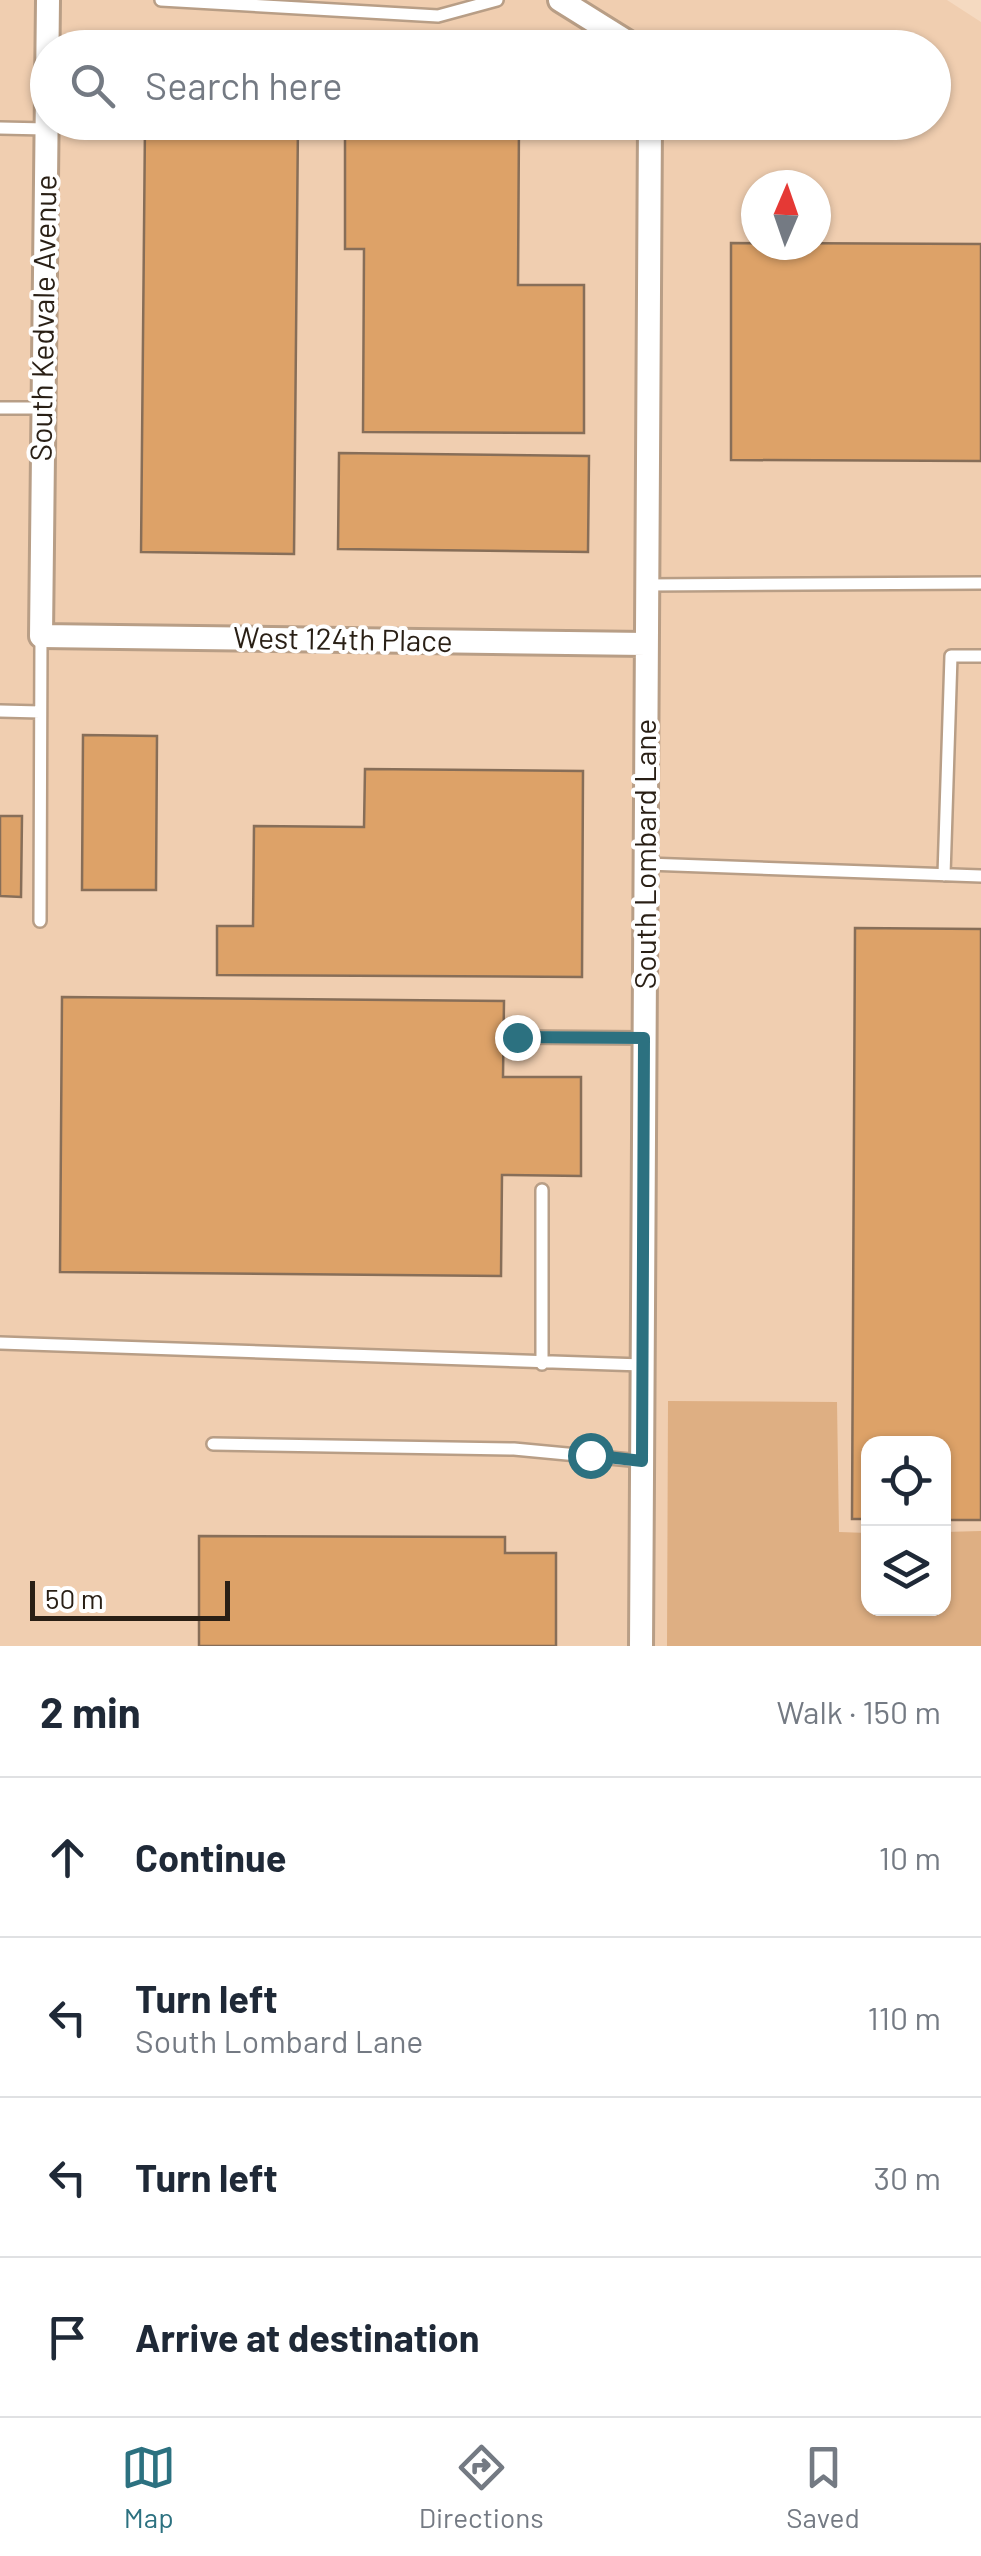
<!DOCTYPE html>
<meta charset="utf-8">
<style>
:root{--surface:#fff;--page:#f2f2f3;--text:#1f2937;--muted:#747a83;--line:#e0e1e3;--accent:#2c7180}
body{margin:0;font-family:Barlow,sans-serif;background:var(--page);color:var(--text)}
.controls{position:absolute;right:30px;bottom:30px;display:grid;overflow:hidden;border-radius:20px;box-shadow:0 2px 8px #0004}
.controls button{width:90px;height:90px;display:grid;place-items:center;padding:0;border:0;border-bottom:2px solid var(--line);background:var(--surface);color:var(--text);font:50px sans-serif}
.compass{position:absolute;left:741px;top:170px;width:90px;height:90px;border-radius:50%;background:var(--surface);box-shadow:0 2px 8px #0004;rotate:2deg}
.scale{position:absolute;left:30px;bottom:25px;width:200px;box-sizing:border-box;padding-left:10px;border:5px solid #291f15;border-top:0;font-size:28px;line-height:35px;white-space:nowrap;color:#291f15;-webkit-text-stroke:8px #fff;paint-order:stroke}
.stop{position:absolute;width:30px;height:30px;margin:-22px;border:8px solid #2c7180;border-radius:50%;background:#fff}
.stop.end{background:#2c7180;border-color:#fff;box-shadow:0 2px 10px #0008}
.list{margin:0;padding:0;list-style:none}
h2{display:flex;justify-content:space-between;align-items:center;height:130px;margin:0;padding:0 40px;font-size:42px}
h2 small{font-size:32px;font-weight:400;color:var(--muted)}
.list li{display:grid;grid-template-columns:65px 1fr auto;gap:30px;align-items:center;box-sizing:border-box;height:160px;padding:0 40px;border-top:2px solid var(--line)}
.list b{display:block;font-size:38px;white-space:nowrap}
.list p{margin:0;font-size:32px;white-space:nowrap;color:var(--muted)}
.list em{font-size:32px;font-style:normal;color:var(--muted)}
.icon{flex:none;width:55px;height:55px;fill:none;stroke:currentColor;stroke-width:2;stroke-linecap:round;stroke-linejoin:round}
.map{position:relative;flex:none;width:981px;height:1646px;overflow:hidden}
.search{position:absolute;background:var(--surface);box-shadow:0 2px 8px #0004;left:30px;right:30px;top:30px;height:110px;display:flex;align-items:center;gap:25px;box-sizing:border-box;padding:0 35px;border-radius:55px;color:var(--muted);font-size:38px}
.sheet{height:770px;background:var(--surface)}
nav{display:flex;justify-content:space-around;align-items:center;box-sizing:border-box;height:140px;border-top:2px solid var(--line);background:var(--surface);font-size:28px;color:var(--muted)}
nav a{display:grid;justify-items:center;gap:5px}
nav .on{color:var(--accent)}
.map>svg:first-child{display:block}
.built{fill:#f0ceb0;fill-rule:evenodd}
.green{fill:#deaf83}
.building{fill:#dda268;stroke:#876e58;stroke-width:2.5}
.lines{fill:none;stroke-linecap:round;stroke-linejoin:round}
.lane-casing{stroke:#b89e86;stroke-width:16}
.street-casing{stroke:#b89e86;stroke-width:28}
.lane{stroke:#fff;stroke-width:11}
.street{stroke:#fff;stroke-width:22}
.route{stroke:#2c7180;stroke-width:12}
.labels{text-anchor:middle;stroke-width:8;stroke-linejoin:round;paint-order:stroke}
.street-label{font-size:30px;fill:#291f15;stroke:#fff}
</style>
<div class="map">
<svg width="981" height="1646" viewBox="0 0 981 1646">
<rect width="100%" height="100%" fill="#f5dac1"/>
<path class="built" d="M 0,0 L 947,0 L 981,22 L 981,1646 L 0,1646 ZM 48,48 L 934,48 L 934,122 L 48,122 ZM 756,185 L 816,185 L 816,245 L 756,245 ZM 868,1444 L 944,1444 L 944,1608 L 868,1608 Z"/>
<path class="green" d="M 668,1401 L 837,1402 L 839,1532 L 868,1533 L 868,1608 L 944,1608 L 944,1532 L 981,1531 L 981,1646 L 667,1646 Z"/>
<path class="building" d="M 264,122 L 298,122 L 294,554 L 141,552 L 145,125 Z
M 345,122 L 519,122 L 518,285 L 584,285 L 584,433 L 363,432 L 364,249 L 345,249 Z
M 731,243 L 981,244 L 981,461 L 731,460 Z
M 339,453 L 589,456 L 588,552 L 338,549 Z
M 83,735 L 157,736 L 156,890 L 82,890 Z
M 365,769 L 583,771 L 582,977 L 217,975 L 217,926 L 253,926 L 254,826 L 364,827 Z
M 0,816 L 22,816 L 21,897 L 0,896 Z
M 855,928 L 981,929 L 981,1520 L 944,1520 L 944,1444 L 868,1444 L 868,1519 L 852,1519 Z
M 62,997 L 504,1001 L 503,1077 L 581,1077 L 581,1176 L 502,1175 L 501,1276 L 60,1272 Z
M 199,1536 L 505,1537 L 505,1553 L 556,1553 L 556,1646 L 199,1646 Z"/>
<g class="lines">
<defs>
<path id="lane" d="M 161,0 L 438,16 L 497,0
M 0,128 L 46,129
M 0,408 L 43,408
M 646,585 L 981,583
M 0,711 L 40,712
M 647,864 L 981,876
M 944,875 L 951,656 L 981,656
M 40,921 L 41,636
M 517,1037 L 645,1038
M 0,1343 L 642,1365
M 542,1364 L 542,1190
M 213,1444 L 514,1449 L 641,1461"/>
<path id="street" d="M 48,0 L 41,636 L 646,644
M 560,0 L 637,48
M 641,1646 L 650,122"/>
</defs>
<use href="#lane" class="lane-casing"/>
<use href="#street" class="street-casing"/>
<use href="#lane" class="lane"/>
<use href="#street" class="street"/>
</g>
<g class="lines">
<path class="route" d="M 517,1037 L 644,1038 L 642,1461 L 590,1455"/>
</g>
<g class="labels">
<g class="street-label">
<text transform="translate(44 318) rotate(-89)" y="10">South Kedvale Avenue</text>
<text transform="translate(343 640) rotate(1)" y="10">West 124th Place</text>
<text transform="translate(646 854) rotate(-90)" y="10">South Lombard Lane</text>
</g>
</g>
</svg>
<div class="controls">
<button><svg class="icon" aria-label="locate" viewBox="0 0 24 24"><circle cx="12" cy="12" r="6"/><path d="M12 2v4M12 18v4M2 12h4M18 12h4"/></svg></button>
<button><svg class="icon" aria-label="layers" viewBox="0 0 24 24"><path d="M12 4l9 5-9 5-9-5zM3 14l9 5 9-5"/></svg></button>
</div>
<svg class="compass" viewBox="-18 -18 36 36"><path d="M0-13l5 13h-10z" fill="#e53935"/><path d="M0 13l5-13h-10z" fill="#747a83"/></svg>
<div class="scale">50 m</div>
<div class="stop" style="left:590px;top:1455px"></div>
<div class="stop end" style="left:517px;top:1037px"></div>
<div class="search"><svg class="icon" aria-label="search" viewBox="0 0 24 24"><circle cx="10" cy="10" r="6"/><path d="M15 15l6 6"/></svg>Search here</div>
</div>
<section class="sheet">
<h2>2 min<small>Walk · 150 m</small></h2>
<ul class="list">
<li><svg class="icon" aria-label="ahead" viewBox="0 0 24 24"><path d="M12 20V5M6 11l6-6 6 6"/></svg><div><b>Continue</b></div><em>10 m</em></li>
<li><svg class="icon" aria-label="left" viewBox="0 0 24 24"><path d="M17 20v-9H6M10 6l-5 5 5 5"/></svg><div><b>Turn left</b><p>South Lombard Lane</p></div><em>110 m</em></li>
<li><svg class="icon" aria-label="left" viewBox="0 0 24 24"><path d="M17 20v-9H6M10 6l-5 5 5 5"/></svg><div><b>Turn left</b></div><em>30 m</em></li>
<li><svg class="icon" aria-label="arrive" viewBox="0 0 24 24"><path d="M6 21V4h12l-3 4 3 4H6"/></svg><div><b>Arrive at destination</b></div></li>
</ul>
</section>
<nav>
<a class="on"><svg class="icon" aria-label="map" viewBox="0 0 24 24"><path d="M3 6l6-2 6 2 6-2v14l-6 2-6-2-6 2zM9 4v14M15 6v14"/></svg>Map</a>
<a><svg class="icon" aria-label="directions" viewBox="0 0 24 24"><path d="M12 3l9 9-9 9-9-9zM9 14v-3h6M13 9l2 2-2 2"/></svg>Directions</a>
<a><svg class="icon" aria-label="saved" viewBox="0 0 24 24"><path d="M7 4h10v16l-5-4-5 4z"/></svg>Saved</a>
</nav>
